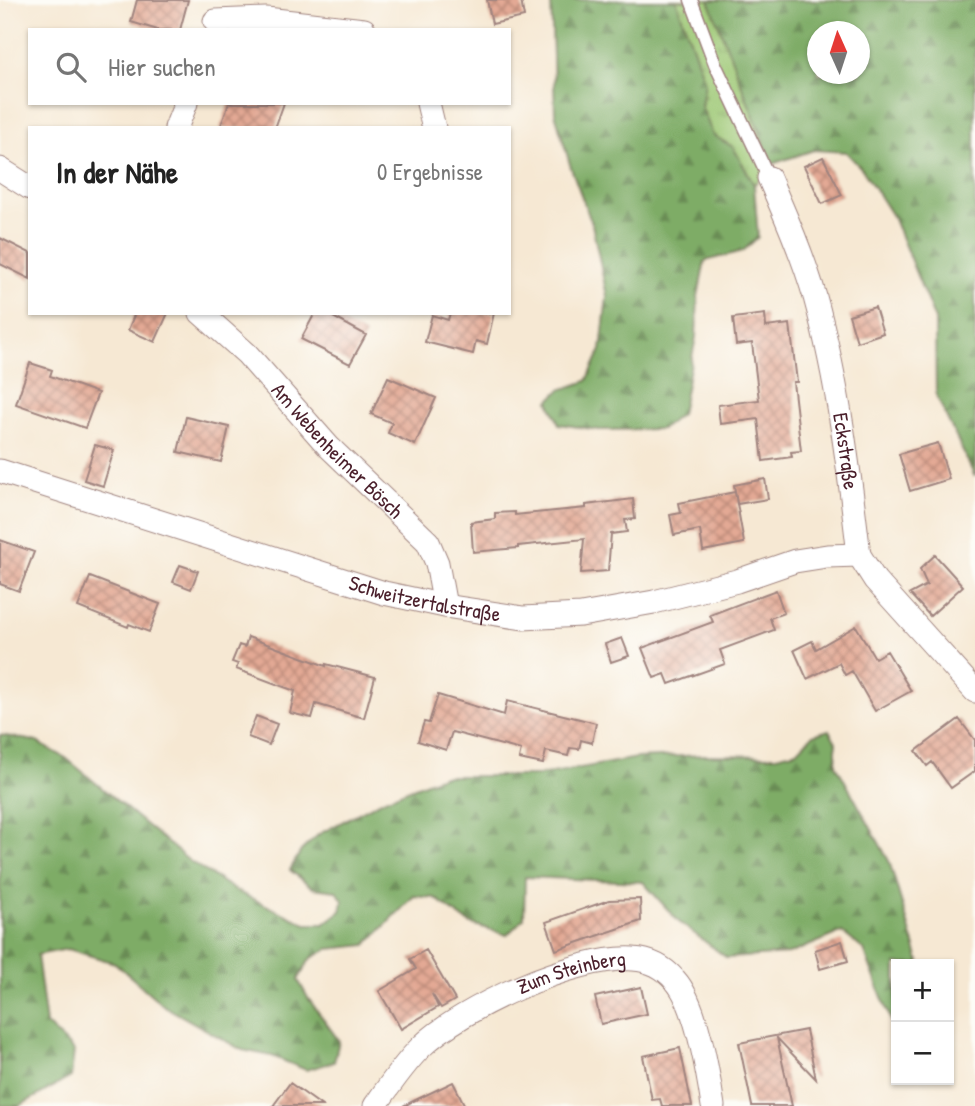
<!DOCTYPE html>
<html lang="de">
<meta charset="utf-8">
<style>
:root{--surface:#fff;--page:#f6f6f6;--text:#222;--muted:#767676;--line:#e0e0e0}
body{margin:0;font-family:"Patrick Hand",sans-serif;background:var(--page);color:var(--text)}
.controls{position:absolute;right:21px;bottom:21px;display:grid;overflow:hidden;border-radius:0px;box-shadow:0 2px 5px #0004}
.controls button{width:63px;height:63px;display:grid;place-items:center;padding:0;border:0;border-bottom:2px solid var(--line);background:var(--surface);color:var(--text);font:35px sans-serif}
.compass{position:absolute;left:807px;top:21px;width:63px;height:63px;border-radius:50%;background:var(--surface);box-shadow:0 2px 5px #0004;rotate:357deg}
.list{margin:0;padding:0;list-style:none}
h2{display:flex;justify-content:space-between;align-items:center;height:91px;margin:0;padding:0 28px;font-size:30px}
h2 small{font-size:23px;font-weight:400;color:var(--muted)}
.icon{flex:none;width:38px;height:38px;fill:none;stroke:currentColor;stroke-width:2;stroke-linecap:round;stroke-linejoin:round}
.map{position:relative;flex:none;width:975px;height:1106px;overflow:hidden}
.search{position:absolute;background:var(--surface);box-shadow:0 2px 5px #0004;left:28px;top:28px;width:483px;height:77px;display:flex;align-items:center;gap:18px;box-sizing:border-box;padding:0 24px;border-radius:0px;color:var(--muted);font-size:26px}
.panel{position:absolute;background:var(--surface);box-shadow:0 2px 5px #0004;left:28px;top:126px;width:483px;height:189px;border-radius:0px}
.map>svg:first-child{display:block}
.grass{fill:url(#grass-tufts);stroke:#747450;stroke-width:2}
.forest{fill:url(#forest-firs);stroke:#646648;stroke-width:2;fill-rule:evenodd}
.building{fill:url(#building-cross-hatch)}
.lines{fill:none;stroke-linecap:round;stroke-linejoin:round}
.service-casing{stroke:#a0847f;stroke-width:15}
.minor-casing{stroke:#a0847f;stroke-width:25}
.service{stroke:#fff;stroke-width:12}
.minor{stroke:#fff;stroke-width:23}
.labels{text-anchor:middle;stroke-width:6;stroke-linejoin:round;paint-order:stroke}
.street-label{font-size:21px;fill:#4a1f2b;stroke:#fdfcf7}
</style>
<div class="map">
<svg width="975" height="1106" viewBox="0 0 975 1106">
<defs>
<pattern id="grass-tufts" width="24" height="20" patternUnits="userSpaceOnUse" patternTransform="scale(1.75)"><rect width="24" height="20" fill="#9dc875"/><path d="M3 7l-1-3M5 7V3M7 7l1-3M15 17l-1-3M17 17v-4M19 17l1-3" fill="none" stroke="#89ab65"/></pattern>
<pattern id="forest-firs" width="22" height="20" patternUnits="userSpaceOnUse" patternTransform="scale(1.75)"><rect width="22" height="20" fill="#7eac66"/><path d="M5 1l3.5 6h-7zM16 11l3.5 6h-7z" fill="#698b54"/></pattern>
<pattern id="building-cross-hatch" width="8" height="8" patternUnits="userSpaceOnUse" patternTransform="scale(1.75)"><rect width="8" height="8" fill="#e3a994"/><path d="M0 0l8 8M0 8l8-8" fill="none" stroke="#ba8979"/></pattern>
</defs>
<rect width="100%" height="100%" fill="#fdfcf7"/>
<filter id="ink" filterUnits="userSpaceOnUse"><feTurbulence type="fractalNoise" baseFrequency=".0143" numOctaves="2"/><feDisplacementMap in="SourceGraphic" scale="14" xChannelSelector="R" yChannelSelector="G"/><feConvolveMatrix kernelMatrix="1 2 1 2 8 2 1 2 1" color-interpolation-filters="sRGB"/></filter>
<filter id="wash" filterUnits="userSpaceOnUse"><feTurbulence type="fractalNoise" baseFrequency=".00686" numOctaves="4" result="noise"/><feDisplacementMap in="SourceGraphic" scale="28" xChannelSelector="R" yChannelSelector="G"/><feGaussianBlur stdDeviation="1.57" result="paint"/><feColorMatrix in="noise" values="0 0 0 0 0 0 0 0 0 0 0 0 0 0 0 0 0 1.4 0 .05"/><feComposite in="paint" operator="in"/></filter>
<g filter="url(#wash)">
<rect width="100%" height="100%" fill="#f6e8d3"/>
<path class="grass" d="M 676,0 L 709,0 L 772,164 L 754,185 L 733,147 L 713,136 L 701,106 L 705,82 Z"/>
<path class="forest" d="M 551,0 L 676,0 L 705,82 L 701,106 L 713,135 L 733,147 L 754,185 L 758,237 L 743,251 L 705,261 L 698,296 L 696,337 L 681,414 L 662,429 L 599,430 L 559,424 L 549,401 L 560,390 L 587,381 L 601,350 L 607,296 L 592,224 L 571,168 L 555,113 Z
M 709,0 L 975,0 L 975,477 L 936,395 L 935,320 L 894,219 L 862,169 L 846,152 L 814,150 L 772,164 ZM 818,32 L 860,32 L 860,74 L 818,74 Z
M 829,730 L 836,742 L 836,765 L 889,861 L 920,964 L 896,964 L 896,1034 L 864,950 L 842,932 L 789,954 L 727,958 L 679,922 L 643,882 L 525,877 L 524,918 L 507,935 L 469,923 L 435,898 L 414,896 L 366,945 L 328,949 L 310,959 L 298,980 L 308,998 L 339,1041 L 334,1062 L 306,1070 L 272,1056 L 242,1050 L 164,1006 L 115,963 L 68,949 L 37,955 L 46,1024 L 74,1051 L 71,1077 L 19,1106 L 0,1106 L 0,735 L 35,741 L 66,758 L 188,860 L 238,892 L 306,924 L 324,924 L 341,911 L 343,900 L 336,891 L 313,888 L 290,870 L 301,851 L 319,834 L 385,799 L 442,776 L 535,776 L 637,758 L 705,755 L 776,756 L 797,751 L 813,735 Z"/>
<g id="blocks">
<path class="building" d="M 137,0 L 188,0 L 180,30 L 158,30 L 131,22 Z
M 487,0 L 521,0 L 524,17 L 492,24 Z
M 229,103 L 284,103 L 275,128 L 220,128 Z
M 823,157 L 842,195 L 822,204 L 804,166 Z
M 0,238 L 30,253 L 30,279 L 0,264 Z
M 875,307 L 883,333 L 857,342 L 849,315 Z
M 135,313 L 168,313 L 155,342 L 128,330 Z
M 315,313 L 326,313 L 366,335 L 350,364 L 301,339 Z
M 450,313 L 494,313 L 487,344 L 476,341 L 473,354 L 425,342 L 432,315 L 448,320 Z
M 765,314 L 766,327 L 790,324 L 797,382 L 793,382 L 801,451 L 791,452 L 792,457 L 763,461 L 758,419 L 720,424 L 718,405 L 759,400 L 752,343 L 736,345 L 733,318 Z
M 30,363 L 52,370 L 50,376 L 98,393 L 85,428 L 16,404 Z
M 388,377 L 436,398 L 415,445 L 388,433 L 392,423 L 371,414 Z
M 186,417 L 229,427 L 221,462 L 178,452 Z
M 938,443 L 949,479 L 910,491 L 899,454 Z
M 95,445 L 114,450 L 103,486 L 84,480 Z
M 765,479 L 768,499 L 737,504 L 734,485 Z
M 735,492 L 744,543 L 703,551 L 700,530 L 674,535 L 670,515 L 681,513 L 679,503 Z
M 633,499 L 635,519 L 625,520 L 627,532 L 611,534 L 608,571 L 581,573 L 584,539 L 518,546 L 518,548 L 473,552 L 471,522 L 495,519 L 495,513 L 515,512 L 515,515 L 586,508 L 586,505 Z
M 0,540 L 34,552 L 19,591 L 0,584 Z
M 935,555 L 963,586 L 930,616 L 910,594 L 927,585 L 920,569 Z
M 180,565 L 198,571 L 191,589 L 173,582 Z
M 90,577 L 160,604 L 149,632 L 129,624 L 128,627 L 78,607 Z
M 776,590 L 784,613 L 770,618 L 774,630 L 720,650 L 725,664 L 669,684 L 665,674 L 654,678 L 642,648 L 713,622 L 710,615 Z
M 856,626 L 875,658 L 887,651 L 911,691 L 875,711 L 852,671 L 845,675 L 839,663 L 807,679 L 794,650 L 812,641 L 816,649 Z
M 248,637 L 326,666 L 326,664 L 375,677 L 364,718 L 316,704 L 312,718 L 290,713 L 295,691 L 236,669 L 238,664 L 232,662 L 239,645 L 245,647 Z
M 622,638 L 629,656 L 611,662 L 605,644 Z
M 438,695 L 504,715 L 507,701 L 596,723 L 592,743 L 581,740 L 579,749 L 570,748 L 568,756 L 546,751 L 543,764 L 519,759 L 521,750 L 452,732 L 446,750 L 418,741 L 424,722 L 429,723 Z
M 256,716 L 277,724 L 269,745 L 248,737 Z
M 959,719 L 975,740 L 975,771 L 951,788 L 932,762 L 927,766 L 916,751 Z
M 640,899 L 641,921 L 556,950 L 546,922 L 609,900 Z
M 842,941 L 848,961 L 820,969 L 815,950 Z
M 426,950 L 455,1000 L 441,1008 L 432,994 L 438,1007 L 401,1029 L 379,991 L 416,969 L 410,959 Z
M 641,987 L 647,1014 L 601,1024 L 595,997 Z
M 806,1030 L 816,1079 L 777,1038 L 792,1106 L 752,1106 L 739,1043 Z
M 680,1048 L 692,1106 L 662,1106 L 660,1099 L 652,1100 L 643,1056 Z
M 453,1082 L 465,1106 L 403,1106 Z
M 290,1083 L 322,1106 L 273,1106 Z"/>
</g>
</g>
<g filter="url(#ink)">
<use href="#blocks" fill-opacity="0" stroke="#a0847f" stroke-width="2"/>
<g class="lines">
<defs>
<path id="service" d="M 691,0 L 715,64 L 769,178"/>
<g id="minor">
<path d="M 215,21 L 266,19 L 364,30"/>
<path d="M 428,103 L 434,128"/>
<path d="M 176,128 L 186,103"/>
<path d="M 0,169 L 30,188"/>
<path id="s1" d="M 769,178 C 786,217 803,256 815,297 C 838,381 849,469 859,555 L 875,580 L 975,691"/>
<path id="s2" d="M 201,313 L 247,354 L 329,447 L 428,542 L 437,563 L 445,606"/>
<path id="s3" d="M 0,471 L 384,593 L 445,606 L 523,618 L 581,615 L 654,602 L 737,581 L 795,561 L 827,556 L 859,555"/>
<path id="s4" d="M 375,1106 C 389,1086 403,1065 421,1047 C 462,1007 575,956 633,959 C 650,960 664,967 675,980 C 697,1004 708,1073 713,1106"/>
</g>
</defs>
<use href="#service" class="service-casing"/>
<use href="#minor" class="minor-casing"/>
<use href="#service" class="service"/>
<use href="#minor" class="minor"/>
</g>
</g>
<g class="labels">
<g class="street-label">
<text dy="7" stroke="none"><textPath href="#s2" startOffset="194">Am Webenheimer Bösch</textPath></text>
<text dy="7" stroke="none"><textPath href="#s1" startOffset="285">Eckstraße</textPath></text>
<text dy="7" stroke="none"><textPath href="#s3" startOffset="444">Schweitzertalstraße</textPath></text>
<text dy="7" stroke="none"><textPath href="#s4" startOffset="245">Zum Steinberg</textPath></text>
</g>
</g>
</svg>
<div class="controls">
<button>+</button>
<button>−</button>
</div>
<svg class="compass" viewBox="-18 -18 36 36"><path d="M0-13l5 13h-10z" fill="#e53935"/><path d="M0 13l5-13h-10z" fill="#767676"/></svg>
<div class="search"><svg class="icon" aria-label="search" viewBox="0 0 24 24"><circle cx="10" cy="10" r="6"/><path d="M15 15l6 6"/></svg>Hier suchen</div>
<section class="panel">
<h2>In der Nähe<small>0 Ergebnisse</small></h2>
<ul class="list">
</ul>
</section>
</div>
